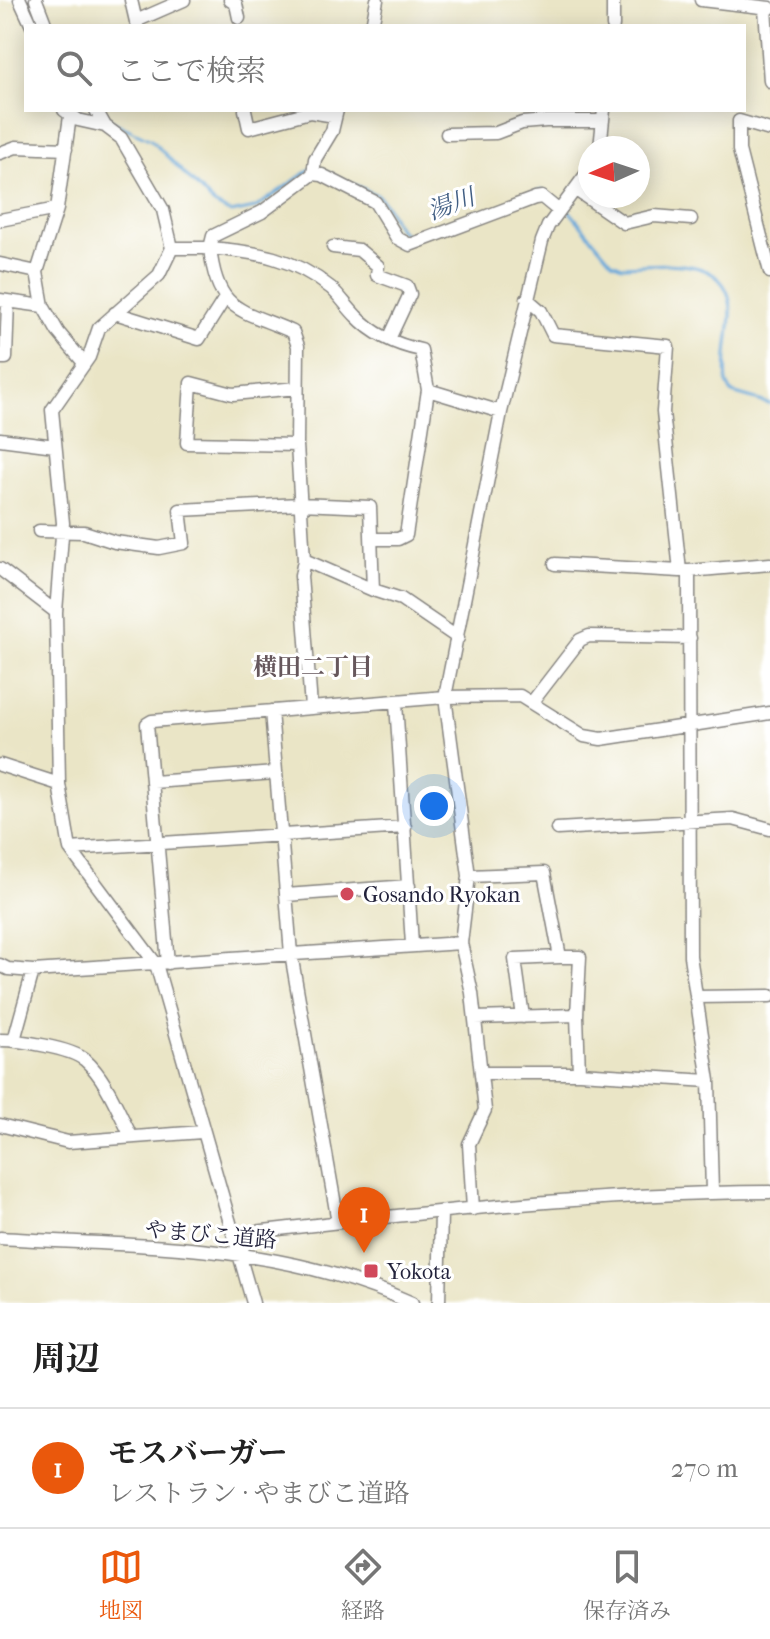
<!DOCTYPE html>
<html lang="ja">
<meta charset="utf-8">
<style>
:root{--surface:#fff;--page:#f2f2f2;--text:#222;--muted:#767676;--line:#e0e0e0;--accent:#ea580c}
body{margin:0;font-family:"IM FELL French Canon","Noto Serif JP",serif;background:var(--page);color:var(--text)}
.compass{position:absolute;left:578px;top:136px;width:72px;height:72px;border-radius:50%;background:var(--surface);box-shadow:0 4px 20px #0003;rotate:267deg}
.you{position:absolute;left:434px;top:806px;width:28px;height:28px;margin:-20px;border:6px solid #fff;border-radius:50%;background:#1a73e8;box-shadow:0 0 0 12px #1a73e833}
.badge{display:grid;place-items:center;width:52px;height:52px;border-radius:50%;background:var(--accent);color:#fff;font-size:26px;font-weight:700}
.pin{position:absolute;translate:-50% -66px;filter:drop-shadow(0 2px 4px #0008)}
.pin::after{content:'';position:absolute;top:42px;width:28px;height:24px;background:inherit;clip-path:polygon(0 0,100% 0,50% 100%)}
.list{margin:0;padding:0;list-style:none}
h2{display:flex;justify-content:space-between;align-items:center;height:104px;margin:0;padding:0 32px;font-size:34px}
h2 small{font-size:26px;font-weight:400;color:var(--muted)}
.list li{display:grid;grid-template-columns:52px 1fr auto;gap:24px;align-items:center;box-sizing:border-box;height:120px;padding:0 32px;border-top:2px solid var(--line)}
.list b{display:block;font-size:30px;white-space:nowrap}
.list p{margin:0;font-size:26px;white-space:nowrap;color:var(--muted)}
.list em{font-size:26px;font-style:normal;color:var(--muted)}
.icon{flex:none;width:44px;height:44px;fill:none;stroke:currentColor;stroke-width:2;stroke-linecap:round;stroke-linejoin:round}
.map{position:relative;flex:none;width:770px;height:1303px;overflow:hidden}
.search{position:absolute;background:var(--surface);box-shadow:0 4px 20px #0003;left:24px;right:24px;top:24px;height:88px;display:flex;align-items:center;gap:20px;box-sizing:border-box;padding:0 28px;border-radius:0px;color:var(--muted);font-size:30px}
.sheet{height:224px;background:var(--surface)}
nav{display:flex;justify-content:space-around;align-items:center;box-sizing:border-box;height:112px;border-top:2px solid var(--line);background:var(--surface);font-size:22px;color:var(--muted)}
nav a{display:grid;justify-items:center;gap:4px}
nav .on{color:var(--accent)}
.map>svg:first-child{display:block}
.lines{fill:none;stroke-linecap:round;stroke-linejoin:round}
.stream{stroke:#67a8da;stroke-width:3}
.minor-casing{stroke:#868480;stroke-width:15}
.minor{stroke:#fff;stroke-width:12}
.poi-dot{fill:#d1495b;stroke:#fff;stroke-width:3}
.labels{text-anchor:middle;stroke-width:6;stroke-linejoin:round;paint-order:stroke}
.poi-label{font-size:22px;fill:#22223b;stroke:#fff;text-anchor:start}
.street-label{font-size:22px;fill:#22223b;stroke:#fff}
.water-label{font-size:24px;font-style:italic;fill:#415e83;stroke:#fff}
.neighbourhood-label{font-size:24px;font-weight:bold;fill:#66575c;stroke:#fff}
</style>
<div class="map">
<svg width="770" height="1303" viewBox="0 0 770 1303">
<rect width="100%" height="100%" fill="#fff"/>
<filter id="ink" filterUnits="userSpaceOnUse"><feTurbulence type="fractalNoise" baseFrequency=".0125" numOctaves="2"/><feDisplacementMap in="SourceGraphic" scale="16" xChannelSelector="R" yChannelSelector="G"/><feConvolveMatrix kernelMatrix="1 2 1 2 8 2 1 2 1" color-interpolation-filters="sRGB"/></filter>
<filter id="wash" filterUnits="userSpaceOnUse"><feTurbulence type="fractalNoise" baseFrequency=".006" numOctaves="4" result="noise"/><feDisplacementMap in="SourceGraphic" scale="32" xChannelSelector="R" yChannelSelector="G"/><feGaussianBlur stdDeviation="1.8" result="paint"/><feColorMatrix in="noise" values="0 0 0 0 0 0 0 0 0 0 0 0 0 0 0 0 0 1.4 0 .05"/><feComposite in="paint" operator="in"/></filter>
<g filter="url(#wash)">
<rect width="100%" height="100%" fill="#eae5c6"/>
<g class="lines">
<path class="stream" d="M 28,0 L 38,26
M 76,110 L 95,117
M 107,119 L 151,140 L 214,204 L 231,213 L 255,208 L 311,169
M 318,168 L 377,195 C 393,207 392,233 413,237
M 522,197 L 542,190 L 560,202
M 566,207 L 612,262 L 622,266 C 662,265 732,252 731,314 C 730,337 724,360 727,383 L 732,393 L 770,404"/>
</g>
</g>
<g filter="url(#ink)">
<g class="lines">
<defs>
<path id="minor" d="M 20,0 L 32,26
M 36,0 L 46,26
M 131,0 L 137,26
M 230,0 L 236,4 L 239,18
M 701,0 L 770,8
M 765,8 L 770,81
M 136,21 L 184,0
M 372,26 L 377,0
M 613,26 L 613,0
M 64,110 L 78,120 L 105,126
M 245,110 L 249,128 L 310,112 L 335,116
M 770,130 L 739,121 L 739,150 L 770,272
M 447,134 L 496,133 L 522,123 L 546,121 L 603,121
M 600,148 L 604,110
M 0,153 L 16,147 L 66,149
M 313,174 L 322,175 L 375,202 L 397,238 L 410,245 L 535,198 L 542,197 L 559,211
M 576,190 L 624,223 L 654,216 L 691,219
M 0,220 L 57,209 L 70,116
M 333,247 L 359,250 L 378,266 L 377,275 L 407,286 L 410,294 L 389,339
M 172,248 L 210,248 L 213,236 L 262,212 L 313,174 L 315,159 L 332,131 L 337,110
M 0,264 L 37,272
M 527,299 L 541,311 L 553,335 L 668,346 L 663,412 L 680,571 L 689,571
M 0,300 L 43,306 L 58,332 L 84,363
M 43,306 L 37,272 L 57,209
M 115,313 L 199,339 L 225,298
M 0,358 L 6,358 L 8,301
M 297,388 L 233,394 L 191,383 L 187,443 L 297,445
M 428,390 L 501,412
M 0,439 L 55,446
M 39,531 L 84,532 L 115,542 L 159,548 L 184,543 L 180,510 L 300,504 L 370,507 L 373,590 L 401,599 L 458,638
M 304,560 L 373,590
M 555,564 L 680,571
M 0,569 L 56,612
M 533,701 L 580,640 L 589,636 L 690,638
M 396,703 L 412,944
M 311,707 L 301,576 L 304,560 L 297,445 L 298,346 L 293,332 C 241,309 217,313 210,248 C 256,252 293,257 331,288 C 340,296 347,307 356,316 C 373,334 397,345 421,350 L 428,390 L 406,535 L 398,539 L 372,539
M 271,711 L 291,954 L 338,1222
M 0,765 L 59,784 L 70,849 L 156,964 L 253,1303
M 153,782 L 275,773
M 59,784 L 56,612 L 63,523 L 52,410 L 89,357 L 99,328 L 159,275 L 172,248 L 163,210 L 121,138 L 105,126 L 96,110
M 557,829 L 733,819 L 770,829
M 70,849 L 405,827
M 469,876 L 544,873 L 560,957 L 580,957 L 577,1015 L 475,1018
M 286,895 L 409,886
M 168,963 L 147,724 L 152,721 L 445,697 L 520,696 L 584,736 L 601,739 L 770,713
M 0,965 L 8,969 L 33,971 L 461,943
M 696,997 L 770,996
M 577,1015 L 579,1073
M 523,1017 L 515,959 L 560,957
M 0,1040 C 19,1040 71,1048 85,1060 C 106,1078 119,1113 131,1136
M 14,1040 L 33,971
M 482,1073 L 579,1073 L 709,1081
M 0,1125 L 68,1142 L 202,1132
M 712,1192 L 709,1081 L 690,956 L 689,571 L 770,564
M 473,1209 L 469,1144 L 485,1110 L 472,993 L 461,943 L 469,876 L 445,697 L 501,412 L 542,241 L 548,226 L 590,169
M 0,1238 C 143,1247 278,1242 412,1303
M 238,1253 L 254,1232 C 425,1212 597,1193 770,1192
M 439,1303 L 441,1212"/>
</defs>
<use href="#minor" class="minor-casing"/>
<use href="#minor" class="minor"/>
</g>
</g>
<g class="poi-dot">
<circle cx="347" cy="894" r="8"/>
<rect x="363" y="1263" width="16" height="16" rx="4"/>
</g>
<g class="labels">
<g class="poi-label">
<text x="363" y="902">Gosando Ryokan</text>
<text x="387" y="1279">Yokota</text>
</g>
<g class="street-label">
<text transform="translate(211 1234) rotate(5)" y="8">やまびこ道路</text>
</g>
<g class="water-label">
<text transform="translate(451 204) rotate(-20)" y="8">湯川</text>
</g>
<g class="neighbourhood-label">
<text x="313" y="675">横田二丁目</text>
</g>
</g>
</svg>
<svg class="compass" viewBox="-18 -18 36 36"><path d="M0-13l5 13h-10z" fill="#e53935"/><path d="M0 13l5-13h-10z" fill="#767676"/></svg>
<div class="you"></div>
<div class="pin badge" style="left:364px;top:1253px">1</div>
<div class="search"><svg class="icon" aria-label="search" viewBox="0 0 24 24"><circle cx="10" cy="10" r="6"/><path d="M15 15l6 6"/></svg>ここで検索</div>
</div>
<section class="sheet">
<h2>周辺<small></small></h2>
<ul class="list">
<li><span class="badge">1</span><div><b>モスバーガー</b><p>レストラン · やまびこ道路</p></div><em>270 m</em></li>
</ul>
</section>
<nav>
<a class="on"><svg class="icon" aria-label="map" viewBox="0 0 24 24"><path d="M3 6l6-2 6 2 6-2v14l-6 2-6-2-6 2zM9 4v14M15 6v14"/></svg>地図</a>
<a><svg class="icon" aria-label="directions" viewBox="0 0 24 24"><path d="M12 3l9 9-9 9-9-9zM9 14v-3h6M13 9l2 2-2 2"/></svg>経路</a>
<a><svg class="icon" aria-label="saved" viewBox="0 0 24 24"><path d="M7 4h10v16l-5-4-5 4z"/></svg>保存済み</a>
</nav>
